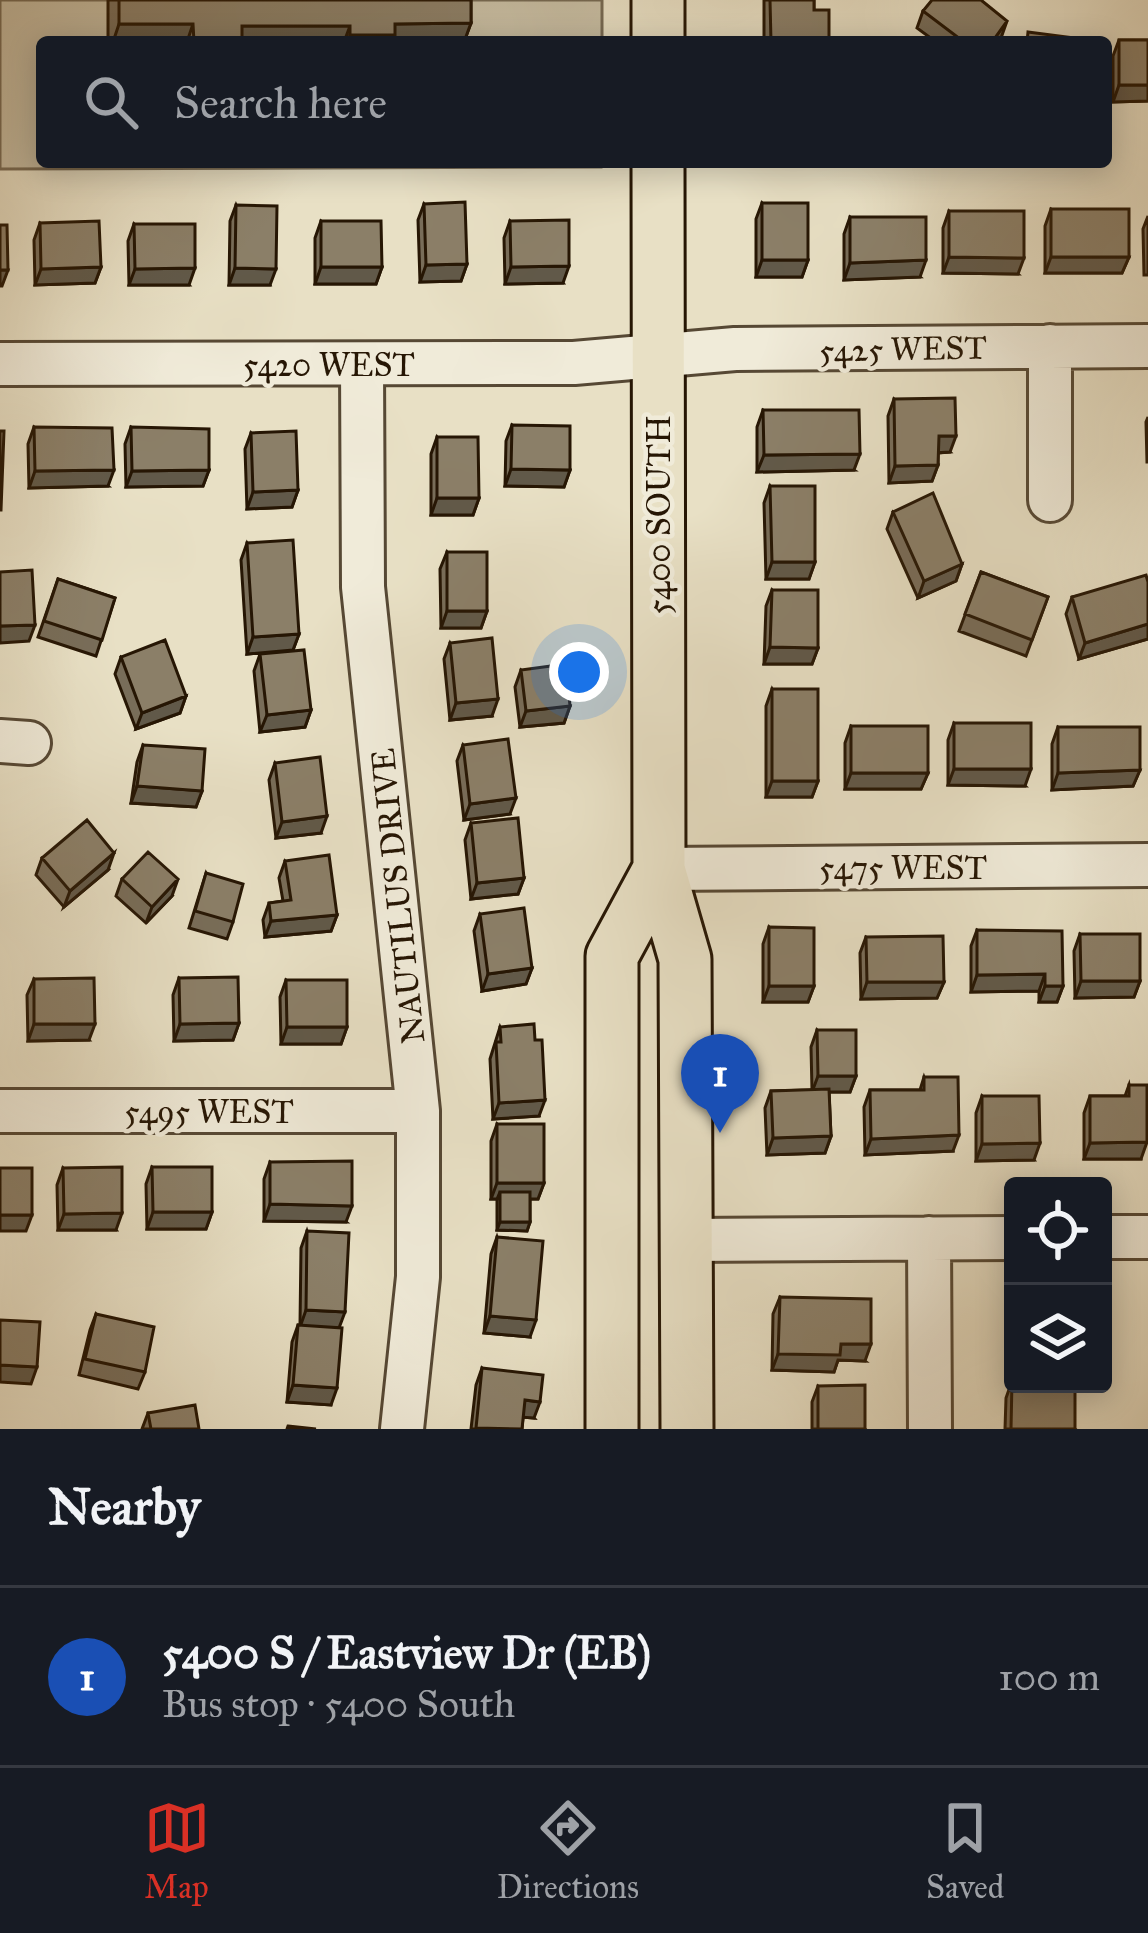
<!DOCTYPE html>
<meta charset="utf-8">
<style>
:root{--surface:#171b24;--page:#242831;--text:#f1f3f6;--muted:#9ea1a6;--line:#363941;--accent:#d93025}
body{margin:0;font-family:"IM FELL Great Primer",serif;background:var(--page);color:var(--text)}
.controls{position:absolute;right:36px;bottom:36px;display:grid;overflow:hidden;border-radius:12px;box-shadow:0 6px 30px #0003}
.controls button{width:108px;height:108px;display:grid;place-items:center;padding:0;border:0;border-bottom:3px solid var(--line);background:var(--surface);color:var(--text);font:60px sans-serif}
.you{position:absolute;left:579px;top:672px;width:42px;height:42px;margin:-30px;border:9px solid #fff;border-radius:50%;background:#1a73e8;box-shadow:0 0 0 18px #1a73e833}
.badge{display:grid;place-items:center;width:78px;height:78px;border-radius:50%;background:var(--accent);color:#fff;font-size:39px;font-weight:700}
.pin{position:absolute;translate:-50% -99px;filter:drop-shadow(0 3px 6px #0008)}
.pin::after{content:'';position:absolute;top:63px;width:42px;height:36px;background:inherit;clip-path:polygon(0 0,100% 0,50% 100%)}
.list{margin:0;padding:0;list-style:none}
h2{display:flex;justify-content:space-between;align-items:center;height:156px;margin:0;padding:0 48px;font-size:51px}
h2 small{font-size:39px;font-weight:400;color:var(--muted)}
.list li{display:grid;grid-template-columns:78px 1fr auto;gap:36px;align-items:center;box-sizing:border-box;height:180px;padding:0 48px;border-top:3px solid var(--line)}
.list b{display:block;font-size:45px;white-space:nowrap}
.list p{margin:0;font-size:39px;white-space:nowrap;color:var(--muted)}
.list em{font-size:39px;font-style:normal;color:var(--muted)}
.icon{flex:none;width:66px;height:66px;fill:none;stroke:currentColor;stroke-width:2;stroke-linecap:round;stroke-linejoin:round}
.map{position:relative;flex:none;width:1148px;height:1429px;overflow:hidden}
.search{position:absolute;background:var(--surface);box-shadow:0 6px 30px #0003;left:36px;right:36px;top:36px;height:132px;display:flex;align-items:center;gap:30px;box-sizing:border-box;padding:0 42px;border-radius:12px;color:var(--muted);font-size:45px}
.sheet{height:336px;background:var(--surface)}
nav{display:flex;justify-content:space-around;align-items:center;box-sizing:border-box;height:168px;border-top:3px solid var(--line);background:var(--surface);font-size:33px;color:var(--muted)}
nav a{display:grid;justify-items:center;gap:6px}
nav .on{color:var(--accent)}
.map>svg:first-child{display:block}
.green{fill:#c7bea4;stroke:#766a54;stroke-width:3}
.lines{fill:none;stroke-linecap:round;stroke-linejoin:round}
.minor-casing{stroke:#564834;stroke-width:48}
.major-casing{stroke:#261604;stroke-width:57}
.minor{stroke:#f0ebd9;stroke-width:42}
.major{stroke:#e8e0c5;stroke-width:51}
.wall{fill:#786d59;stroke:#261604;stroke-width:3}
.shaded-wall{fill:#615949;stroke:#261604;stroke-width:3}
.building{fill:#8b7f68;stroke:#261604;stroke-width:3}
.labels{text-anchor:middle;stroke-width:9;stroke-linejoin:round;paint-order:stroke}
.street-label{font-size:33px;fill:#261604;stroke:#f0ebd9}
</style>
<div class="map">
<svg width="1148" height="1429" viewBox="0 0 1148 1429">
<rect width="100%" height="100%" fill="#e8e0c5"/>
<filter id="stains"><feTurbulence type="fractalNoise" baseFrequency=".00167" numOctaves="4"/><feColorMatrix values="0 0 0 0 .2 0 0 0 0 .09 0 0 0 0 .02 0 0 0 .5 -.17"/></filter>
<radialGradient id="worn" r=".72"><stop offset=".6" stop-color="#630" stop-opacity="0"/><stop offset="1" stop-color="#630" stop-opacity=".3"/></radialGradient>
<path class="green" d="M 0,0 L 602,0 L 602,42 L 42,42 L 42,162 L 601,162 L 601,167 L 0,169 Z"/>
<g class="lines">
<defs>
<path id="minor" d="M 1050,346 L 1050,500
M 0,364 L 574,363 L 735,349 L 1148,346
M 362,364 L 363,587 L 418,1111 L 418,1277 L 402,1429
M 0,741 L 29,743
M 659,869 L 1148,865
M 0,1111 L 418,1111
M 1103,1237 L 1148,1237
M 929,1238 L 930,1429
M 687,1240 L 1013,1238"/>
<path id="major" d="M 658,0 L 658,42
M 658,162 L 659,869 L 685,959 L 687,1429
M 612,1429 L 612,956 L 659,869"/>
</defs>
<use href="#minor" class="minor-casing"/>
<use href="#major" class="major-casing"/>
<use href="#minor" class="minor"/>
<use href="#major" class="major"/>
</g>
<path class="wall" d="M 108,0 L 471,0 L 471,23 L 464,42 L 108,42 Z
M 764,0 L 814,0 L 814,10 L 829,42 L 764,42 Z
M 923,11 L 1001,38 L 998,42 L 936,42 L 917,28 Z
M 1119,40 L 1148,40 L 1148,101 L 1113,102 L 1113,56 Z
M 762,203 L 808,260 L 802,277 L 756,277 L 756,219 Z
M 424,204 L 467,264 L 461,281 L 420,282 L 418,220 Z
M 236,205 L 270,285 L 229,285 L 230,221 Z
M 1051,209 L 1129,257 L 1122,273 L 1045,273 L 1045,226 Z
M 949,211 L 1018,274 L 943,273 L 943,228 Z
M 1148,216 L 1148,275 L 1144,275 L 1143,229 Z
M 850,217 L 920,277 L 844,280 L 844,234 Z
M 321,221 L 382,267 L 376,284 L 315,284 L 315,238 Z
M 510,221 L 563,283 L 505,284 L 504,238 Z
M 40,223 L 101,267 L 95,283 L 35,285 L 34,240 Z
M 134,224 L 189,285 L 129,285 L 128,241 Z
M 894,399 L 950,452 L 938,453 L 938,465 L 932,481 L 889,483 L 888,416 Z
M 763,410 L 854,470 L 757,472 L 757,427 Z
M 1148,417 L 1148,462 L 1147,462 L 1146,422 Z
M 512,425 L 570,470 L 564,487 L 505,486 L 506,441 Z
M 34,427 L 108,486 L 29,488 L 28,444 Z
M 131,427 L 209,470 L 203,486 L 126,487 L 125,444 Z
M 251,433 L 298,490 L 292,507 L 247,509 L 245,449 Z
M 437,437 L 479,498 L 473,515 L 431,515 L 431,454 Z
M 770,486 L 815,562 L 809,579 L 766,579 L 764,503 Z
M 893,512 L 962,564 L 956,581 L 918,598 L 887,529 Z
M 247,543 L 299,634 L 293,650 L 247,654 L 241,560 Z
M 447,552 L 487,611 L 481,628 L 441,628 L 440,569 Z
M 981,572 L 1048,597 L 1026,656 L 959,631 Z
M 58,579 L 115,598 L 96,656 L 38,637 Z
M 1148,582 L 1148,639 L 1079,659 L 1066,614 L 1072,597 Z
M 772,590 L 818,648 L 812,664 L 764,664 L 766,606 Z
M 450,643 L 492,716 L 450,720 L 444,659 Z
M 260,654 L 311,710 L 305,727 L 260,732 L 254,671 Z
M 121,657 L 186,696 L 180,713 L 136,729 L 115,674 Z
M 521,670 L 570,706 L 564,723 L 520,727 L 515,687 Z
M 772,689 L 818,781 L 812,797 L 766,797 L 766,706 Z
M 954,723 L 1025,786 L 948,785 L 948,740 Z
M 851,726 L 928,773 L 921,789 L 845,789 L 845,743 Z
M 1058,727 L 1140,770 L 1133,786 L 1052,790 L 1052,744 Z
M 143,745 L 202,791 L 196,807 L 131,803 L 137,762 Z
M 463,745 L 510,814 L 464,820 L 457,761 Z
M 275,763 L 321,833 L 276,838 L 269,780 Z
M 471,823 L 524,878 L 518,894 L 471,899 L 465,840 Z
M 42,858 L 108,870 L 64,907 L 36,875 Z
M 285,861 L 337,915 L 331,931 L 265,937 L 263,920 L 269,903 L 283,901 L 279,878 Z
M 206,873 L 233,922 L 227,939 L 189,928 Z
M 122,879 L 172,896 L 146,923 L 116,896 Z
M 480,914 L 532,968 L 526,984 L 482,991 L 474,931 Z
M 769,927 L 814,986 L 808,1002 L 763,1002 L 763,944 Z
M 977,930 L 1063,986 L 1057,1002 L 1039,1002 L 1039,991 L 971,992 L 971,946 Z
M 1080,934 L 1140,981 L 1134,997 L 1075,998 L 1074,951 Z
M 866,937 L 944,982 L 937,998 L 861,999 L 860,953 Z
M 179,978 L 239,1023 L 233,1040 L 174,1041 L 173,995 Z
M 34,979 L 89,1040 L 28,1041 L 27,995 Z
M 286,980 L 347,1027 L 341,1044 L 281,1044 L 280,997 Z
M 500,1027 L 539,1116 L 493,1119 L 490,1059 Z
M 817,1030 L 856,1076 L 850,1092 L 829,1092 L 831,1136 L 825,1153 L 767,1155 L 765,1108 L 771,1091 L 812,1090 L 811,1047 Z
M 924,1077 L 953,1151 L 865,1155 L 864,1107 L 870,1090 L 920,1090 Z
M 1129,1085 L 1141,1159 L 1084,1159 L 1084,1113 L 1090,1096 L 1125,1096 Z
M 982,1096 L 1034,1160 L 976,1161 L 976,1113 Z
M 497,1124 L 544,1183 L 538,1199 L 530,1199 L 530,1222 L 527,1231 L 497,1230 L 497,1199 L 491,1199 L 491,1141 Z
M 270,1162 L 346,1222 L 264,1221 L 264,1179 Z
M 152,1167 L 212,1212 L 206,1229 L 147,1229 L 146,1184 Z
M 63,1168 L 116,1230 L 58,1230 L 57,1185 Z
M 307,1231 L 339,1328 L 331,1405 L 287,1402 L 292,1342 L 298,1325 L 300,1325 L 301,1248 Z
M 497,1237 L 530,1337 L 484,1333 L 491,1254 Z
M 780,1297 L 865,1361 L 838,1360 L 834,1372 L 772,1370 L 773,1314 Z
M 96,1314 L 145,1372 L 138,1389 L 79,1375 L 90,1330 Z
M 482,1368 L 534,1418 L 523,1417 L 522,1429 L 471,1429 L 476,1385 Z
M 1012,1381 L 1075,1429 L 1005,1429 L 1006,1398 Z
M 818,1386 L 865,1429 L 812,1429 L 812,1402 Z
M 148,1413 L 199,1429 L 142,1429 Z"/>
<path class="shaded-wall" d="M 1007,21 L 1001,38 L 998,42 L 992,42 Z
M 471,23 L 464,42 L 348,42 L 350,35 L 395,24 Z
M 119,24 L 193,24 L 187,42 L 113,42 Z
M 242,26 L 350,26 L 344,42 L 236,42 Z
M 1119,85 L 1148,85 L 1148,101 L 1113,102 Z
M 949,257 L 1024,258 L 1018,274 L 943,273 Z
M 1051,257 L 1129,257 L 1122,273 L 1045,273 Z
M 762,260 L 808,260 L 802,277 L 756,277 Z
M 926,260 L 920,277 L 844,280 L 850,263 Z
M 467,264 L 461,281 L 420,282 L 426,265 Z
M 569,266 L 563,283 L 505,284 L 511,267 Z
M 101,267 L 95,283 L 35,285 L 41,269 Z
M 321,267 L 382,267 L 376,284 L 315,284 Z
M 195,268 L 189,285 L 129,285 L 135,269 Z
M 235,268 L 276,269 L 270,285 L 229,285 Z
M 0,270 L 8,270 L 2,286 L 0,286 Z
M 939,436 L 956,436 L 950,452 L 933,453 Z
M 860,454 L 854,470 L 757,472 L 764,455 Z
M 938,465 L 932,481 L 889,483 L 895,466 Z
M 511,469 L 570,470 L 564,487 L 505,486 Z
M 114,470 L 108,486 L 29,488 L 35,471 Z
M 209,470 L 203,486 L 126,487 L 132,471 Z
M 298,490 L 292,507 L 247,509 L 253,492 Z
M 437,498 L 479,498 L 473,515 L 431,515 Z
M 772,562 L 815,562 L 809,579 L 766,579 Z
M 962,564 L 956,581 L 918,598 L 924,581 Z
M 447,611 L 487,611 L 481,628 L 441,628 Z
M 1148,624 L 1148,639 L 1079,659 L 1085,643 Z
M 35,625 L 29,641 L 0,643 L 0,626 Z
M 299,634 L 293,650 L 247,654 L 253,637 Z
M 770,647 L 818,648 L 812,664 L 764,664 Z
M 186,696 L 180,713 L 136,729 L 142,713 Z
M 498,699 L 492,716 L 450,720 L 456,703 Z
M 570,706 L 564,723 L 520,727 L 526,711 Z
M 311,710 L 305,727 L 260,732 L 267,715 Z
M 954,769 L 1031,769 L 1025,786 L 948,785 Z
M 1140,770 L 1133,786 L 1052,790 L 1058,773 Z
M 851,773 L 928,773 L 921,789 L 845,789 Z
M 772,781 L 818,781 L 812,797 L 766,797 Z
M 137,786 L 202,791 L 196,807 L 131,803 Z
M 516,798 L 510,814 L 464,820 L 470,804 Z
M 327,816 L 321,833 L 276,838 L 282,822 Z
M 114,853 L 108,870 L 64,907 L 70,891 Z
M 524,878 L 518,894 L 471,899 L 477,883 Z
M 178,879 L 172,896 L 146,923 L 152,907 Z
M 337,915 L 331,931 L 265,937 L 271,921 Z
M 532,968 L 526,984 L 482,991 L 488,974 Z
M 1045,974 L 1039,991 L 971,992 L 977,975 Z
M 1081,981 L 1140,981 L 1134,997 L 1075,998 Z
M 867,982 L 944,982 L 937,998 L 861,999 Z
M 769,986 L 814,986 L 808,1002 L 763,1002 Z
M 1045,986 L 1063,986 L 1057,1002 L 1039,1002 Z
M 239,1023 L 233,1040 L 174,1041 L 180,1024 Z
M 34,1024 L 95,1024 L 89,1040 L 28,1041 Z
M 287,1027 L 347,1027 L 341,1044 L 281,1044 Z
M 818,1076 L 856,1076 L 850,1092 L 812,1092 Z
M 545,1100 L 539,1116 L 493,1119 L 499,1103 Z
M 959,1135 L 953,1151 L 865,1155 L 871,1139 Z
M 831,1136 L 825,1153 L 767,1155 L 773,1138 Z
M 1147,1142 L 1141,1159 L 1084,1159 L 1090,1143 Z
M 1040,1143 L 1034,1160 L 976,1161 L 982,1144 Z
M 497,1183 L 544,1183 L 538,1199 L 500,1199 L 500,1192 L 497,1199 L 491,1199 Z
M 270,1204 L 352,1206 L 346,1222 L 264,1221 Z
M 153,1212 L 212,1212 L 206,1229 L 147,1229 Z
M 122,1213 L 116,1230 L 58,1230 L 64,1214 Z
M 0,1215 L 32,1215 L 26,1231 L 0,1231 Z
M 500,1222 L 530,1222 L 527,1231 L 497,1230 Z
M 306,1310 L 345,1312 L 339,1328 L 300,1327 Z
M 490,1316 L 536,1320 L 530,1337 L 484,1333 Z
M 841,1344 L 871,1344 L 865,1361 L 838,1360 L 834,1372 L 772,1370 L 778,1354 Z
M 0,1365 L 37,1367 L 31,1384 L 0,1382 Z
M 293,1385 L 337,1388 L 331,1405 L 287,1402 Z
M 525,1400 L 540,1402 L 534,1418 L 519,1417 Z"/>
<path class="building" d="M 119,0 L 471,0 L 471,23 L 395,24 L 395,35 L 350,35 L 350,26 L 242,26 L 242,42 L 194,42 L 193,24 L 119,24 Z
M 770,0 L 814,0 L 814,10 L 829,10 L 829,42 L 771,42 Z
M 932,0 L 981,0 L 1007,21 L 992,42 L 964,42 L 923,11 Z
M 1028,32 L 1098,41 L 1098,42 L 1027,42 Z
M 1119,40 L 1148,40 L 1148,85 L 1119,85 Z
M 465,202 L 467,264 L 426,265 L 424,204 Z
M 762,203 L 808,203 L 808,260 L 762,260 Z
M 236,205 L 277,206 L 276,269 L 235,268 Z
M 1051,209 L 1129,209 L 1129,257 L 1051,257 Z
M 949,211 L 1024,211 L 1024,258 L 949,257 Z
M 850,217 L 926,217 L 926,260 L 850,263 Z
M 569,220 L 569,266 L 511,267 L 510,221 Z
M 99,221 L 101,267 L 41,269 L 40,223 Z
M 321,221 L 381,221 L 382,267 L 321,267 Z
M 134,224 L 195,224 L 195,268 L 135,269 Z
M 0,225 L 7,225 L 8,270 L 0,270 Z
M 955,398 L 956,436 L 939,436 L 938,465 L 895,466 L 894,399 Z
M 763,410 L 859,410 L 860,454 L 764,455 Z
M 512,425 L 570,426 L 570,470 L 511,469 Z
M 34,427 L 112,428 L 114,470 L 35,471 Z
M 131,427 L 209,429 L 209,470 L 132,471 Z
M 0,431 L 4,431 L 1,510 L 0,510 Z
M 296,431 L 298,490 L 253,492 L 251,433 Z
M 437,437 L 478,437 L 479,498 L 437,498 Z
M 770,486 L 815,486 L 815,562 L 772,562 Z
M 933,493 L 962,564 L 924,581 L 893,512 Z
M 293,540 L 299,634 L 253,637 L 247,543 Z
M 447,552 L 487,552 L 487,611 L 447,611 Z
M 32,570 L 35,625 L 0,626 L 0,572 Z
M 981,572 L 1048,597 L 1032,640 L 965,614 Z
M 1146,575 L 1148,582 L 1148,624 L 1085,643 L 1072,597 Z
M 58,579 L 115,598 L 102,640 L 44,621 Z
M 772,590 L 818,590 L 818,648 L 770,647 Z
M 492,638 L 498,699 L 456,703 L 450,643 Z
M 165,640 L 186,696 L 142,713 L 121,657 Z
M 304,650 L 311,710 L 267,715 L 260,654 Z
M 566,664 L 570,706 L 526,711 L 521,670 Z
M 772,689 L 818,689 L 818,781 L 772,781 Z
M 954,723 L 1031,723 L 1031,769 L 954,769 Z
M 851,726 L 928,726 L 928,773 L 851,773 Z
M 1058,727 L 1140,727 L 1140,770 L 1058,773 Z
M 508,739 L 516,798 L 470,804 L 463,745 Z
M 143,745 L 205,749 L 202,791 L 137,786 Z
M 320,757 L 327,816 L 282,822 L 275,763 Z
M 518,818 L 524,878 L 477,883 L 471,823 Z
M 87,820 L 114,853 L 70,891 L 42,858 Z
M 148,852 L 178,879 L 152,907 L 122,879 Z
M 329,855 L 337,915 L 271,921 L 269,903 L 291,900 L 285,861 Z
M 206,873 L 243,884 L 233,922 L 195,911 Z
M 524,908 L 532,968 L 488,974 L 480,914 Z
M 769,927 L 814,928 L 814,986 L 769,986 Z
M 977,930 L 1062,931 L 1063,986 L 1045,986 L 1045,974 L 977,975 Z
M 1080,934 L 1140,934 L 1140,981 L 1081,981 Z
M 943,936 L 944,982 L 867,982 L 866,937 Z
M 238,977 L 239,1023 L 180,1024 L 179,978 Z
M 94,978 L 95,1024 L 34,1024 L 34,979 Z
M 286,980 L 347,980 L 347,1027 L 287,1027 Z
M 534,1024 L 535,1040 L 542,1040 L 545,1100 L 499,1103 L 496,1042 L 501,1042 L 500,1027 Z
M 817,1030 L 856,1030 L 856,1076 L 818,1076 Z
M 924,1077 L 958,1077 L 959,1135 L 871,1139 L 870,1090 L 924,1090 Z
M 1129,1085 L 1147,1085 L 1147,1142 L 1090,1143 L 1090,1096 L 1129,1096 Z
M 829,1089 L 831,1136 L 773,1138 L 771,1091 Z
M 982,1096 L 1039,1096 L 1040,1143 L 982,1144 Z
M 497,1124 L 544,1124 L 544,1183 L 497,1183 Z
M 352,1161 L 352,1206 L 270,1204 L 270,1162 Z
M 122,1167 L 122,1213 L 64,1214 L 63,1168 Z
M 152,1167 L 212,1167 L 212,1212 L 153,1212 Z
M 0,1168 L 32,1168 L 32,1215 L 0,1215 Z
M 500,1192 L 530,1192 L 530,1222 L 500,1222 Z
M 307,1231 L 349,1233 L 345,1312 L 306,1310 Z
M 497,1237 L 543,1241 L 536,1320 L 490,1316 Z
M 780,1297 L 871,1299 L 871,1344 L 841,1344 L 840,1355 L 778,1354 Z
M 96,1314 L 154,1327 L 145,1372 L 85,1359 Z
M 0,1320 L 40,1322 L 37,1367 L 0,1365 Z
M 298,1325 L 342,1328 L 337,1388 L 293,1385 Z
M 482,1368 L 543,1375 L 540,1402 L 525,1400 L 522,1429 L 476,1428 Z
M 1012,1381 L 1013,1384 L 1075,1384 L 1075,1429 L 1011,1429 Z
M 865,1385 L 865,1429 L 818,1429 L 818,1386 Z
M 195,1405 L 199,1429 L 151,1429 L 148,1413 Z
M 288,1426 L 316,1429 L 287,1429 Z"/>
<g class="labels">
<g class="street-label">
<text transform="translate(903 348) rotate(-1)" y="12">5425 WEST</text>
<text x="329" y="376">5420 WEST</text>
<text transform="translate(658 515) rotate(-90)" y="12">5400 SOUTH</text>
<text x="903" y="879">5475 WEST</text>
<text transform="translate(397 896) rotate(-96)" y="12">NAUTILUS DRIVE</text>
<text x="209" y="1123">5495 WEST</text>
</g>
</g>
<rect width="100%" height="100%" filter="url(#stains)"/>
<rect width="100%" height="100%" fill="url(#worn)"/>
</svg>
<div class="controls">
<button><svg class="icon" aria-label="locate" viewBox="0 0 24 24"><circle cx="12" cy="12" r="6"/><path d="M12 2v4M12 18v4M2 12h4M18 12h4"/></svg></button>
<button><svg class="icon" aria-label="layers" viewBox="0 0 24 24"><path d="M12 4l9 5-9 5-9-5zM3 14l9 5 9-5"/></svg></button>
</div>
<div class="you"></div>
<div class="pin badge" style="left:720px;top:1133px;background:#1a4fb4">1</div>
<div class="search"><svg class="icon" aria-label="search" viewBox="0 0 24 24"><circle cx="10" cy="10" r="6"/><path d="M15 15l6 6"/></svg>Search here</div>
</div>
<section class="sheet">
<h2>Nearby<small></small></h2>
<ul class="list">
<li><span class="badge" style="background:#1a4fb4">1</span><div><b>5400 S / Eastview Dr (EB)</b><p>Bus stop · 5400 South</p></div><em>100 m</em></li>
</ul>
</section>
<nav>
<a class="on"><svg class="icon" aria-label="map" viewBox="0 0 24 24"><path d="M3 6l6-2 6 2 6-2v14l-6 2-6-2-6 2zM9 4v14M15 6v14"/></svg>Map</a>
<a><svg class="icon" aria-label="directions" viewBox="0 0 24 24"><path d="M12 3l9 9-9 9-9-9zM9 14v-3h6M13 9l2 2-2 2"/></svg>Directions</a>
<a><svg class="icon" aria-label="saved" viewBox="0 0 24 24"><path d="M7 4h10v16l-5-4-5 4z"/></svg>Saved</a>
</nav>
